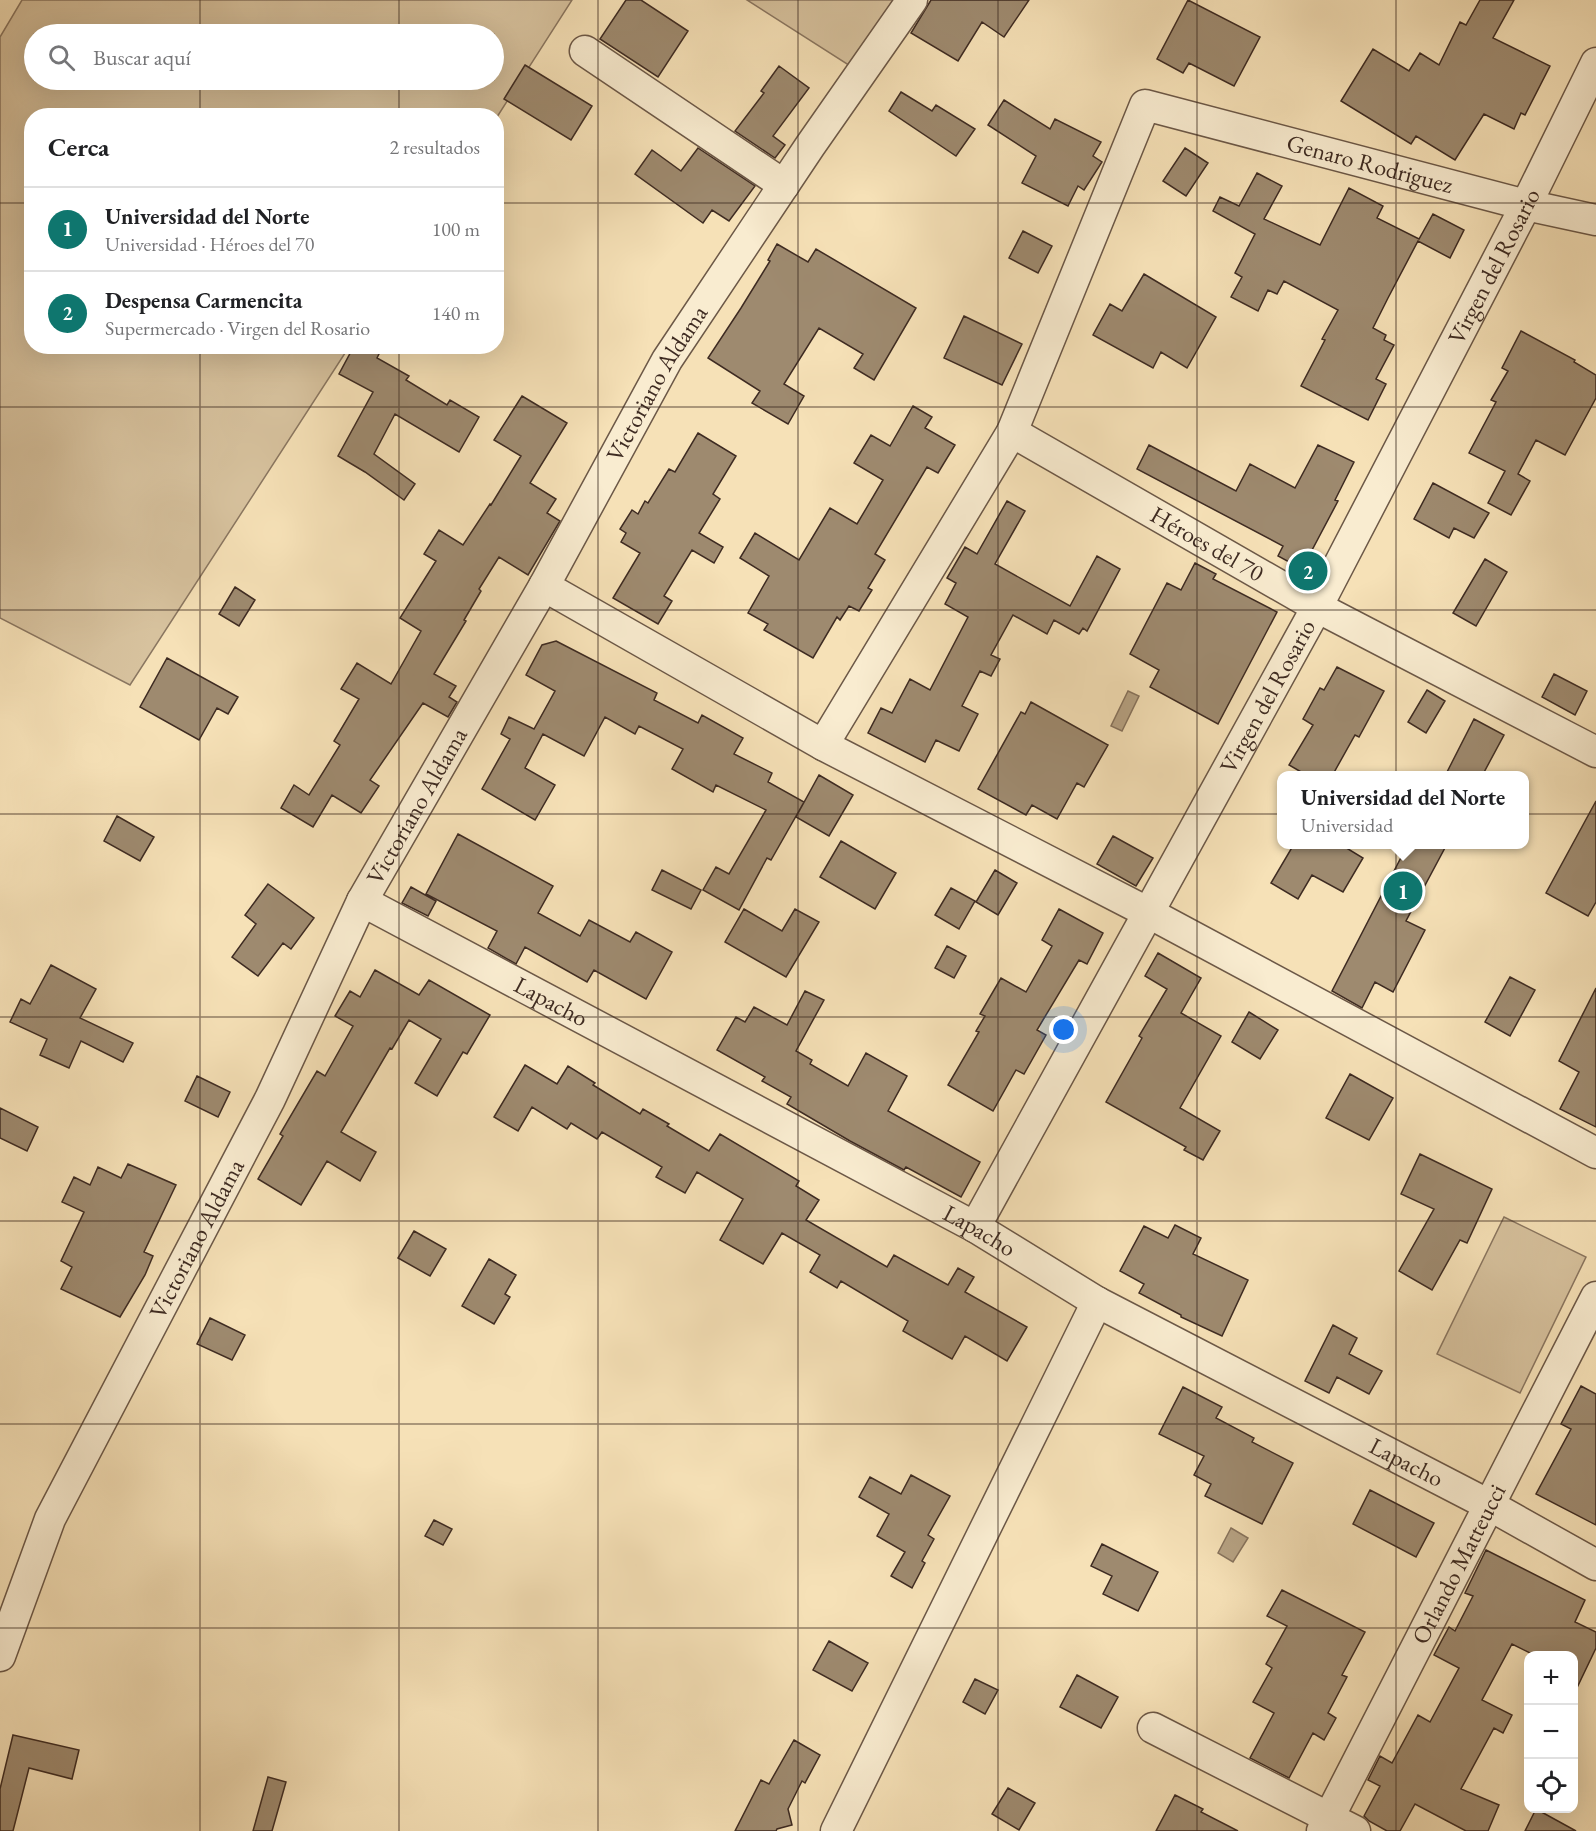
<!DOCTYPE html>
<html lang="es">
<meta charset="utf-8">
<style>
:root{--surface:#fff;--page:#f6f6f6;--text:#202124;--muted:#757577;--line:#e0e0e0;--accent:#0f766e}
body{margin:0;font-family:"EB Garamond",serif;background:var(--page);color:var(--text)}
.controls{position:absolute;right:18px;bottom:18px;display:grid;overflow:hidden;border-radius:12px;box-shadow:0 6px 24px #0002}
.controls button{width:54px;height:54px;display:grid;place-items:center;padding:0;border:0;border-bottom:2px solid var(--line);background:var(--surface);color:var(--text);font:30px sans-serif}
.you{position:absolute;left:1064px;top:1030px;width:21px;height:21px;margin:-15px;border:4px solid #fff;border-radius:50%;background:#1a73e8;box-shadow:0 0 0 9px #1a73e833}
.badge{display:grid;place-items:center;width:39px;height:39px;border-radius:50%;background:var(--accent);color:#fff;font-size:20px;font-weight:700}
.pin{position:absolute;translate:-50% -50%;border:3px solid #fff;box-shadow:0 2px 6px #0006}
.popup{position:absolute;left:1277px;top:771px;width:252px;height:78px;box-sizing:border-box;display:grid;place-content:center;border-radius:12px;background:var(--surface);filter:drop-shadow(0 2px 4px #0005);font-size:20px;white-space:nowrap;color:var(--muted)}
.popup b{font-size:22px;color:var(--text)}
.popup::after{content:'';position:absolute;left:50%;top:100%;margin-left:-12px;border:12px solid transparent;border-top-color:var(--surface)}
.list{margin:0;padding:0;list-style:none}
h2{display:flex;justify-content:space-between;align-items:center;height:78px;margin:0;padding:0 24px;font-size:26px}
h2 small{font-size:20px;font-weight:400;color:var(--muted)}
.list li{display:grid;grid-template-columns:39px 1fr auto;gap:18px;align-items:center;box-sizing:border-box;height:84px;padding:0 24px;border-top:2px solid var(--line)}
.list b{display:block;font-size:22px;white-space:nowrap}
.list p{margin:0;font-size:20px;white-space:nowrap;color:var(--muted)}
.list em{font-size:20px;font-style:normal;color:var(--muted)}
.icon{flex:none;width:33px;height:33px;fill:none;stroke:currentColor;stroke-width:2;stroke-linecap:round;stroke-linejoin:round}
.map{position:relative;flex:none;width:1596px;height:1831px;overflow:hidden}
.search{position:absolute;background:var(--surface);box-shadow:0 6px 24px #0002;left:24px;top:24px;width:480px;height:66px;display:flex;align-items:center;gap:15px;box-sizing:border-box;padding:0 21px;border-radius:33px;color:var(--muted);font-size:22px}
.panel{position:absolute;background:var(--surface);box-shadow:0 6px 24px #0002;left:24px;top:108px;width:480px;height:246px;border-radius:24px}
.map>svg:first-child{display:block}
.green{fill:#d7c29e;stroke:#8a7660;stroke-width:1.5;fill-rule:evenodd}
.water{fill:#b7a384;stroke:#87735d;stroke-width:1.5}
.building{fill:#9e8a6f;stroke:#3e2b22;stroke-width:1.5}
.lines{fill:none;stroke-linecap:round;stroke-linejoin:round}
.minor-casing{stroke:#6c5847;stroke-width:33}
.minor{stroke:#f9ecd0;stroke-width:30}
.grid{fill:none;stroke:#3e2b22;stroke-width:1.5;stroke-opacity:0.55}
.labels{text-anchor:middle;stroke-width:4.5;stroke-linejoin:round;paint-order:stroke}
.street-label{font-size:24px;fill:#3e2b22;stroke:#f9ecd0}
</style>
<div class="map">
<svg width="1596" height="1831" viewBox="0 0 1596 1831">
<rect width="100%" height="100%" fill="#f6e1b7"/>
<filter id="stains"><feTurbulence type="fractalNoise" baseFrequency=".00333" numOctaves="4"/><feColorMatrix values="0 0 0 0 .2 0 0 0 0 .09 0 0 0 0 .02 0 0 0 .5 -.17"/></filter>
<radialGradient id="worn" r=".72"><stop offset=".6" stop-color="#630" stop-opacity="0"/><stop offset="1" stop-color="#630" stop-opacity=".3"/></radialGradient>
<path class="green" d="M 22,0 L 572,0 L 497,117 L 496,116 L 32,116 L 32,346 L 349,347 L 130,685 L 0,618 L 0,37 ZM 34,34 L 494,34 L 494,80 L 34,80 Z
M 747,0 L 907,0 L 858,71 Z
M 1504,1217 L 1586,1257 L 1520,1393 L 1437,1354 Z"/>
<path class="water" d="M 1128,691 L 1139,696 L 1122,731 L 1111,726 Z
M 1231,1528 L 1248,1538 L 1233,1562 L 1218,1553 Z"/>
<path class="building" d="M 626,0 L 641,0 L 688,31 L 658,77 L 600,39 Z
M 931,0 L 1029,0 L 1004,37 L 982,22 L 958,61 L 911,33 Z
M 1188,0 L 1260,37 L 1234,86 L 1189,63 L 1183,73 L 1157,59 Z
M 1480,0 L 1514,0 L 1493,38 L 1550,66 L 1525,115 L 1521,113 L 1514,129 L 1484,114 L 1455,160 L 1416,136 L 1411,144 L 1341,101 L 1373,49 L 1409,71 L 1420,53 L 1439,65 L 1460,22 L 1466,25 Z
M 525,65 L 592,106 L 571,140 L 504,99 Z
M 779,66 L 809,88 L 773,136 L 785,145 L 775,158 L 735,131 L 764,93 L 761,91 Z
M 901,92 L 932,111 L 936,105 L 975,129 L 956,156 L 889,111 Z
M 1004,100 L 1050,129 L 1055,119 L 1101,142 L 1093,156 L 1102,162 L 1084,190 L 1078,186 L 1068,206 L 1022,183 L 1036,156 L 988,125 Z
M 698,148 L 755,186 L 729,221 L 712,210 L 703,223 L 635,174 L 652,150 L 681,171 Z
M 1185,148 L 1208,163 L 1186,196 L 1163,181 Z
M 1257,173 L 1282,186 L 1264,219 L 1320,245 L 1349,188 L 1383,206 L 1377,218 L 1419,239 L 1433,214 L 1464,230 L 1450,258 L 1418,241 L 1388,298 L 1373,328 L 1386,335 L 1384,340 L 1394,345 L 1376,379 L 1386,384 L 1368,420 L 1301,386 L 1325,340 L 1322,339 L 1338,310 L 1284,281 L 1277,294 L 1268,290 L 1258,311 L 1231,297 L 1242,277 L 1235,273 L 1255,234 L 1213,211 L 1220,197 L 1239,206 Z
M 1023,231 L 1052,246 L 1038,273 L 1009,258 Z
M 777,244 L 808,262 L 816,249 L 916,308 L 874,380 L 854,368 L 863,354 L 819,328 L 784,384 L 804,396 L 788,424 L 752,403 L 760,391 L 708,358 L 741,308 L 770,261 L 768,260 Z
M 1144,274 L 1216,317 L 1187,368 L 1161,352 L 1153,368 L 1093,335 L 1110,304 L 1122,311 Z
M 964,316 L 1022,344 L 1002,385 L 944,358 Z
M 1521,331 L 1575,360 L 1574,362 L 1596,375 L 1596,398 L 1565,455 L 1536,440 L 1518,474 L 1530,481 L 1511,515 L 1488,503 L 1505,471 L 1469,453 L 1496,402 L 1491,400 L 1508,371 L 1502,368 Z
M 354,346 L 383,346 L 377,358 L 409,376 L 406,380 L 447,405 L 450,400 L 479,417 L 459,452 L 395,414 L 374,454 L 415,484 L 404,500 L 365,472 L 338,456 L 373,392 L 339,374 Z
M 522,396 L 567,423 L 530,483 L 556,499 L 547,513 L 560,521 L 528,575 L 499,557 L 479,589 L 481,591 L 464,620 L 466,621 L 434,674 L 456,686 L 449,697 L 457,702 L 448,717 L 423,703 L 370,780 L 379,786 L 361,813 L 332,795 L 313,827 L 281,808 L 294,785 L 309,795 L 340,745 L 334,741 L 359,699 L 341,689 L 357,663 L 391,684 L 421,631 L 400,618 L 436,561 L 424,554 L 439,530 L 463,545 L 490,504 L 491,505 L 521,456 L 494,440 Z
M 913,406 L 932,417 L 925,428 L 955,445 L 938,473 L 927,467 L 875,554 L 885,560 L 868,588 L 872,590 L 859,611 L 849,606 L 840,620 L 837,617 L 813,658 L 764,630 L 768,624 L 748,613 L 769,576 L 740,558 L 755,533 L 799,560 L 830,508 L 857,524 L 883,480 L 854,463 L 871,435 L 890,446 Z
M 698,433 L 736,456 L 713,494 L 720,499 L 699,533 L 723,547 L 714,563 L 692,550 L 664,596 L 672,601 L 658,624 L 613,598 L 640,553 L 621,542 L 626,533 L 620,529 L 632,510 L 638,514 L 645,501 L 648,503 L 669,469 L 675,472 Z
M 1149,445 L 1236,491 L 1250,464 L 1295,488 L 1318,445 L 1354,462 L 1335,500 L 1338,501 L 1302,569 L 1278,556 L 1283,546 L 1137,469 Z
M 1433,483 L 1489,513 L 1474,538 L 1454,528 L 1449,538 L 1414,519 Z
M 1007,501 L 1025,511 L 995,564 L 1070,606 L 1097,556 L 1120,569 L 1087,631 L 1083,628 L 1079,634 L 1054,620 L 1047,634 L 1013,615 L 991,655 L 1000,659 L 991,676 L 980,671 L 962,706 L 978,714 L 959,751 L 936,740 L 925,762 L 868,733 L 881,708 L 892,713 L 910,679 L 930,690 L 968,617 L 945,604 L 956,583 L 947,578 L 965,547 L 977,554 Z
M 1485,559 L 1507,572 L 1476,626 L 1453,613 Z
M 1195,563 L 1216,574 L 1213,579 L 1277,612 L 1218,724 L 1150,687 L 1159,670 L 1130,654 L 1167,583 L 1181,590 Z
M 235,587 L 255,600 L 239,626 L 219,614 Z
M 556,641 L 657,693 L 654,700 L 698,723 L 702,715 L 743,738 L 734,754 L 772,773 L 768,782 L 804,802 L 771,860 L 767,858 L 739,910 L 703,890 L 716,867 L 729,874 L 766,810 L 716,785 L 713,792 L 672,769 L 683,749 L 639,726 L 635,734 L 605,717 L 584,756 L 543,734 L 525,768 L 555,785 L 535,820 L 482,789 L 510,739 L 501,734 L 509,717 L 534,729 L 555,691 L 526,675 L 542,645 Z
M 167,658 L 238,697 L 228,714 L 217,708 L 199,740 L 140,707 Z
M 1337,667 L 1384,691 L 1359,737 L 1355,735 L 1332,776 L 1308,776 L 1289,765 L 1313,725 L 1303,719 L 1320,688 L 1324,690 Z
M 1554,674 L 1587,691 L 1575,715 L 1542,697 Z
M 1427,690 L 1445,701 L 1426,733 L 1408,722 Z
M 1031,702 L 1108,745 L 1084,787 L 1077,783 L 1057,819 L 1032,805 L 1026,815 L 978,789 L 1021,712 L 1025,714 Z
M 1474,719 L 1504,735 L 1482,776 L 1445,776 Z
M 819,775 L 853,795 L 829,836 L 796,817 Z
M 1596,801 L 1596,902 L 1588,916 L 1546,893 Z
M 117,816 L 154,837 L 140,861 L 104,841 Z
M 458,834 L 553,886 L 538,913 L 580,936 L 589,920 L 630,942 L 636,932 L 672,952 L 646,999 L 594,970 L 587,982 L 525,947 L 516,964 L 488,948 L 497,931 L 426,894 Z
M 1113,836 L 1153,858 L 1136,886 L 1097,864 Z
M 841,841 L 896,873 L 875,909 L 820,877 Z
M 1294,844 L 1340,844 L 1363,858 L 1343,892 L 1312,875 L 1298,899 L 1271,883 Z
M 1408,844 L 1447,844 L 1406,921 L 1425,930 L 1393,992 L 1375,982 L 1362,1008 L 1332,991 Z
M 662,870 L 701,890 L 691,909 L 652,890 Z
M 995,870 L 1017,883 L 998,915 L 976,902 Z
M 268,884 L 314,918 L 291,949 L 283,943 L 258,976 L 232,957 L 256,924 L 245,915 Z
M 411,887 L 436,901 L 428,916 L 402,903 Z
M 951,888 L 975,901 L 959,929 L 935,915 Z
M 744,909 L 782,931 L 795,909 L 819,922 L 786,977 L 725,942 Z
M 1059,909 L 1103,933 L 1087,964 L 1079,960 L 1037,1030 L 1046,1035 L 1024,1074 L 1016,1070 L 993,1111 L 948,1085 L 979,1032 L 976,1031 L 985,1016 L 980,1014 L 1001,978 L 1026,992 L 1052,946 L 1042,940 Z
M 947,946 L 966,956 L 954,978 L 935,968 Z
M 1158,953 L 1201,978 L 1181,1013 L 1221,1036 L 1180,1108 L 1220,1131 L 1203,1160 L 1184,1150 L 1186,1147 L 1106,1102 L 1142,1038 L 1139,1036 L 1167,989 L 1145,976 Z
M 51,965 L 96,989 L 80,1018 L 133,1043 L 123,1062 L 81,1041 L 69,1068 L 40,1055 L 47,1039 L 10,1022 L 21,999 L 30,1004 Z
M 375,970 L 419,995 L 429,980 L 490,1015 L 467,1054 L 463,1052 L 437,1096 L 415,1083 L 441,1039 L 409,1020 L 392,1049 L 390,1048 L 341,1132 L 376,1152 L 360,1181 L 327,1161 L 301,1205 L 258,1179 L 283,1136 L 280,1134 L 317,1071 L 325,1076 L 353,1026 L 335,1016 L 350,991 L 360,997 Z
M 1510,977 L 1535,990 L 1510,1036 L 1485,1022 Z
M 1596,988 L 1596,1127 L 1560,1109 L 1579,1072 L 1559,1061 Z
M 805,991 L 824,1000 L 796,1051 L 812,1060 L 810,1064 L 848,1086 L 866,1053 L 907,1076 L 888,1111 L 980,1162 L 961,1197 L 906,1167 L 904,1170 L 850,1141 L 787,1104 L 791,1097 L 762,1081 L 765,1077 L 717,1050 L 736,1017 L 745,1022 L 754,1007 L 787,1025 Z
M 1249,1012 L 1278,1030 L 1260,1059 L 1232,1042 Z
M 525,1065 L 557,1084 L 568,1066 L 595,1083 L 593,1085 L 640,1114 L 643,1109 L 669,1124 L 667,1126 L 709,1151 L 720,1134 L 799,1181 L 796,1186 L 819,1200 L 806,1220 L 887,1267 L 894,1255 L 948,1285 L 958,1268 L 974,1277 L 965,1292 L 1027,1327 L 1007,1361 L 965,1336 L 952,1359 L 903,1331 L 908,1321 L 841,1281 L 837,1288 L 810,1272 L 820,1255 L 782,1233 L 763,1264 L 720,1240 L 743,1199 L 697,1172 L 685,1193 L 656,1177 L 662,1167 L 602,1132 L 597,1139 L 571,1123 L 567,1129 L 532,1107 L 518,1131 L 494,1117 Z
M 1350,1074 L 1393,1098 L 1369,1140 L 1326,1118 Z
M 197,1076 L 230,1092 L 218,1117 L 185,1101 Z
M 0,1108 L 38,1127 L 27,1151 L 0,1138 Z
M 1420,1154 L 1492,1189 L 1467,1243 L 1460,1240 L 1432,1290 L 1399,1271 L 1434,1209 L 1401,1194 Z
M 128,1164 L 176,1185 L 144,1252 L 153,1256 L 145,1275 L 120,1317 L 61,1289 L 72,1267 L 61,1261 L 84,1212 L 62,1202 L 74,1177 L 90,1185 L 98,1167 L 121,1178 Z
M 1175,1225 L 1201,1238 L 1193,1254 L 1248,1280 L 1222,1336 L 1181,1317 L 1181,1315 L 1139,1293 L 1144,1284 L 1120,1271 L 1144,1226 L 1168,1238 Z
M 414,1231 L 446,1249 L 430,1276 L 398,1258 Z
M 489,1259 L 516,1275 L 505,1294 L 510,1297 L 494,1324 L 462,1306 Z
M 210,1318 L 245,1335 L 232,1360 L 197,1344 Z
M 1333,1325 L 1357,1338 L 1349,1354 L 1382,1371 L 1369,1394 L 1337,1377 L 1329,1393 L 1305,1381 Z
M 1581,1386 L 1596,1394 L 1596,1525 L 1536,1494 L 1571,1429 L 1561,1424 Z
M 1183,1387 L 1222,1407 L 1216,1418 L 1254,1438 L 1252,1442 L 1293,1463 L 1262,1524 L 1205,1496 L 1211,1484 L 1194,1475 L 1204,1456 L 1159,1434 Z
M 911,1475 L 950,1496 L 928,1535 L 934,1539 L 922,1561 L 925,1563 L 912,1588 L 891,1576 L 905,1552 L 877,1536 L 889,1514 L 859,1497 L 870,1477 L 901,1494 Z
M 1370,1490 L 1434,1523 L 1416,1557 L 1353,1524 Z
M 434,1520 L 452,1529 L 443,1545 L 425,1536 Z
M 1102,1544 L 1158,1572 L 1138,1611 L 1103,1594 L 1112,1576 L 1091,1566 Z
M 1486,1550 L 1585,1600 L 1575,1622 L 1596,1632 L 1596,1648 L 1574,1694 L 1574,1656 L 1536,1656 L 1512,1644 L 1482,1700 L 1512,1715 L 1503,1733 L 1494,1728 L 1461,1789 L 1499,1805 L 1488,1831 L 1466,1831 L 1415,1804 L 1400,1831 L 1387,1831 L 1369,1821 L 1364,1816 L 1380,1786 L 1368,1780 L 1380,1756 L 1392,1763 L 1418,1715 L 1430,1722 L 1459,1668 L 1434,1655 L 1449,1627 L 1455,1631 L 1473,1596 L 1465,1593 Z
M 1282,1590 L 1365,1632 L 1342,1675 L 1347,1677 L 1328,1713 L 1336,1718 L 1324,1740 L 1313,1733 L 1289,1778 L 1250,1758 L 1274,1713 L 1253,1702 L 1272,1668 L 1266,1664 L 1287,1626 L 1267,1616 Z
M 829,1641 L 868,1663 L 852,1691 L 813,1670 Z
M 1077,1675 L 1118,1697 L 1101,1728 L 1060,1707 Z
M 975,1679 L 998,1690 L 985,1714 L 963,1702 Z
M 13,1735 L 79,1750 L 72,1779 L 29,1768 L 13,1831 L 0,1831 L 0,1789 Z
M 794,1740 L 820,1755 L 805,1783 L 802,1781 L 788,1809 L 792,1825 L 777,1829 L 776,1831 L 735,1831 L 761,1780 L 769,1784 Z
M 268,1777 L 286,1782 L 272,1831 L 253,1831 Z
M 1008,1788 L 1035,1803 L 1019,1830 L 992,1814 Z
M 1175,1795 L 1203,1809 L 1201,1812 L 1238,1831 L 1156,1831 Z
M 1536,1809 L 1576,1831 L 1525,1831 Z"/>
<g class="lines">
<defs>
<g id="minor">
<path d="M 585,51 L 784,185"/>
<path id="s1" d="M 1012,432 L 1317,607 L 1596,752"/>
<path d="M 544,586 L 823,745 L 1149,913 L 1596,1153"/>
<path id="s2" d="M 823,745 L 1012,432 L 1145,105 L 1526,205 L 1596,220"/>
<path id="s3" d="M 362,901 L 975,1227 L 1097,1302 L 1489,1505 L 1596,1565"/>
<path id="s4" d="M 975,1227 L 1317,607 L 1526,205 L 1596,63"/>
<path id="s5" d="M 0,1656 L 50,1519 L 270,1099 L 362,901 L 544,586 L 667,360 L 810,146 L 912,0"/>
<path d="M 1153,1728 L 1355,1831"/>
<path d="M 836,1831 L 1097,1302"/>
<path id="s6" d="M 1322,1831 L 1596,1297"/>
</g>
</defs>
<use href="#minor" class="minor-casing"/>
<use href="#minor" class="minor"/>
</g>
<path class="grid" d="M 200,0 L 200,34M 399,0 L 399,34M 598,0 L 598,1831M 798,0 L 798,1831M 998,0 L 998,1831M 1197,0 L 1197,1831M 1396,0 L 1396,1831M 200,80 L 200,116M 399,80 L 399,116M 0,203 L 32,203M 496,203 L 1596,203M 200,346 L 200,1831M 399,346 L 399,1831M 0,407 L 1596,407M 0,610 L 1596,610M 0,814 L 1596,814M 0,1017 L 1596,1017M 0,1221 L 1596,1221M 0,1424 L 1596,1424M 0,1628 L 1596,1628"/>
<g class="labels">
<g class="street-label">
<text dy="8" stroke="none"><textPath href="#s2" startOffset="951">Genaro Rodriguez</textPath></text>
<text dy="8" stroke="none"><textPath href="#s4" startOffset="1092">Virgen del Rosario</textPath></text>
<text dy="8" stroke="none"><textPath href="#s5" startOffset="1434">Victoriano Aldama</textPath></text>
<text dy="8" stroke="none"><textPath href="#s1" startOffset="225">Héroes del 70</textPath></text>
<text dy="8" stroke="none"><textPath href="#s4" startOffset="606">Virgen del Rosario</textPath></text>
<text dy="8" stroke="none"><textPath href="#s5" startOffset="948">Victoriano Aldama</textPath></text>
<text dy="8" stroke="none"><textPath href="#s3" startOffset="214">Lapacho</textPath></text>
<text dy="8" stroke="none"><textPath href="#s3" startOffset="700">Lapacho</textPath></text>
<text dy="8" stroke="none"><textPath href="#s5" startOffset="462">Victoriano Aldama</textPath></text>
<text dy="8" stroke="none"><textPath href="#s3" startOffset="1186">Lapacho</textPath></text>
<text dy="8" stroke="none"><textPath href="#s6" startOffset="300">Orlando Matteucci</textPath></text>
</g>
</g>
<rect width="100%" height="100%" filter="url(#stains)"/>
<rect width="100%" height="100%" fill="url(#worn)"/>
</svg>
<div class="controls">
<button>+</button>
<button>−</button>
<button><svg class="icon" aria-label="locate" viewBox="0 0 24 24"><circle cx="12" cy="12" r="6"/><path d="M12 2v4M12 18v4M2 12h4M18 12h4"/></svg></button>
</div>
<div class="you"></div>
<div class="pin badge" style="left:1403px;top:891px">1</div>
<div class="popup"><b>Universidad del Norte</b>Universidad</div>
<div class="pin badge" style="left:1308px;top:571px">2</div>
<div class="search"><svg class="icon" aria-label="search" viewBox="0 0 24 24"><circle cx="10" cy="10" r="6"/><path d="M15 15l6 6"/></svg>Buscar aquí</div>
<section class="panel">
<h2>Cerca<small>2 resultados</small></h2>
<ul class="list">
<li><span class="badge">1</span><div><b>Universidad del Norte</b><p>Universidad · Héroes del 70</p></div><em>100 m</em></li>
<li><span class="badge">2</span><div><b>Despensa Carmencita</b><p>Supermercado · Virgen del Rosario</p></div><em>140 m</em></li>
</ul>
</section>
</div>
